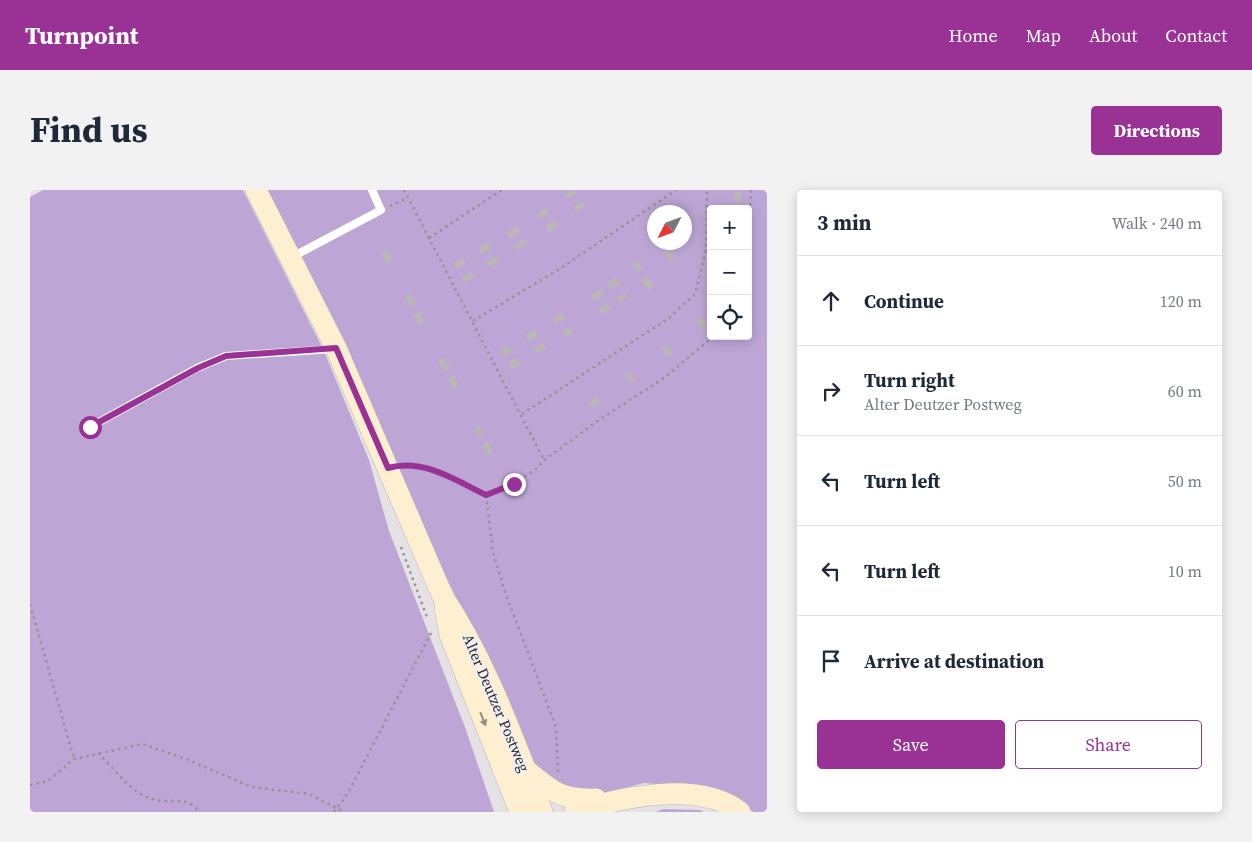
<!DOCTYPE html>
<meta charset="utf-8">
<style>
:root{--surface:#fff;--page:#f2f2f3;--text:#1f2937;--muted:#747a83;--line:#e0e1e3;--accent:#9a3295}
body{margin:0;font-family:"Source Serif 4",serif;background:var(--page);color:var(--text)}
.controls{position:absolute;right:15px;top:15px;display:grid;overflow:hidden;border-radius:5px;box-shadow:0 2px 12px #0003}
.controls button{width:45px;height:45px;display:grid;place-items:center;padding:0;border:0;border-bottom:1px solid var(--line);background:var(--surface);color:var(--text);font:25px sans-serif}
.compass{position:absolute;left:617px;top:15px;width:45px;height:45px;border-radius:50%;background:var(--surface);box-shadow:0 2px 12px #0003;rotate:228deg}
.stop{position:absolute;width:15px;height:15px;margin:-11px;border:4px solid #9a3295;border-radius:50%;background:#fff}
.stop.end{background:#9a3295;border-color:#fff;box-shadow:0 1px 5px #0008}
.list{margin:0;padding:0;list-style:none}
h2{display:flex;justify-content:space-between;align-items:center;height:65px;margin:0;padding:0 20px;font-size:21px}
h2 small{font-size:16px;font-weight:400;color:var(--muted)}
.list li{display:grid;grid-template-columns:32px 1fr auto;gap:15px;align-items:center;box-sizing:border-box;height:90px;padding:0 20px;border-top:1px solid var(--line)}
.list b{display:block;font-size:19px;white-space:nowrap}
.list p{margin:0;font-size:16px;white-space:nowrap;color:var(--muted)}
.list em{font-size:16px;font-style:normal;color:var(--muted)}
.actions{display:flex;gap:10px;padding:15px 20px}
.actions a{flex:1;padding:11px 0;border:1px solid var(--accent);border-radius:5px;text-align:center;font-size:18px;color:var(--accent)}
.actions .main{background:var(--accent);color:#fff}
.icon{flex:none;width:28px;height:28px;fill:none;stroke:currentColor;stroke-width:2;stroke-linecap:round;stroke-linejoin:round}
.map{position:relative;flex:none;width:737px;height:622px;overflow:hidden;border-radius:5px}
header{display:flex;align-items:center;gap:30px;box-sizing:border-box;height:70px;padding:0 25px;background:var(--accent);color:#fff}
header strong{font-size:24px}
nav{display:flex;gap:28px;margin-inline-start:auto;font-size:18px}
.intro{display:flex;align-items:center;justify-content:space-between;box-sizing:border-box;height:120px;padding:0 30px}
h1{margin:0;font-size:35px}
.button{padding:12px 22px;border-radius:5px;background:var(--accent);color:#fff;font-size:18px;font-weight:700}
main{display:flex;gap:30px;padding:0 30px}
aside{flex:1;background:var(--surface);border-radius:5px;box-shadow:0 2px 12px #0003}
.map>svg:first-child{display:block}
.green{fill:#bda6d5;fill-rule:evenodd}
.building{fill:#bbb7b6}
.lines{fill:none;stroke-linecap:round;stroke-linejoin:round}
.lane-casing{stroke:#b6b5b8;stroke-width:9}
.secondary-casing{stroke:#b6b5b8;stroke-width:22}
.path{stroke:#959395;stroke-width:2.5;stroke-dasharray:2.5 4;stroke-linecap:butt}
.lane{stroke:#fff;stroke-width:8}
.secondary{stroke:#feefd0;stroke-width:21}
.oneway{fill:#948c7e}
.route{stroke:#9a3295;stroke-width:6}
.labels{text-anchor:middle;stroke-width:4;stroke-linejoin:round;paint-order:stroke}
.street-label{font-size:15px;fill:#2b2a2b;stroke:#f1eff2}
</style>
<header>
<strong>Turnpoint</strong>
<nav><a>Home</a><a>Map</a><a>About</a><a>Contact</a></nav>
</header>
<div class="intro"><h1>Find us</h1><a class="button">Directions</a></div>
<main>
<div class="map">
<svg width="737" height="622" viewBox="0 0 737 622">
<rect width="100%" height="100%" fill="#e4e2e5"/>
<path class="green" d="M 13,0 L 213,0 L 294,161 L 339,270 L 359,341 L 436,540 L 464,622 L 0,622 L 0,7 Z
M 235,0 L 737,0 L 737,622 L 723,622 L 712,613 L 662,597 L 614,593 L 569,605 L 545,606 L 498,570 L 468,492 L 412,379 ZM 681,19 L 718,19 L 718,146 L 681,146 ZM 624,22 L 654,22 L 654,52 L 624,52 Z
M 633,619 L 670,620 L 674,622 L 626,622 Z"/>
<path class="building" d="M 541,0 L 547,3 L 538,9 L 534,4 Z
M 705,1 L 711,2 L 711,12 L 705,12 Z
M 552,11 L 555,16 L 546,22 L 543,17 Z
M 516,17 L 519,22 L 511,29 L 507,24 Z
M 524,30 L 528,35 L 519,42 L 515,36 Z
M 487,36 L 490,42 L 480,48 L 477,42 Z
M 494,49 L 498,54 L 488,60 L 484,55 Z
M 459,53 L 462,58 L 452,64 L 449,58 Z
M 638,59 L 644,67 L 639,71 L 633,62 Z
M 357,60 L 363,70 L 357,73 L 352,63 Z
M 466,66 L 469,71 L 460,77 L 456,72 Z
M 433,68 L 436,74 L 426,78 L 423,73 Z
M 607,70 L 612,79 L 607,82 L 601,74 Z
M 441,82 L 444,87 L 434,93 L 431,87 Z
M 617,86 L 624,96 L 618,100 L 611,90 Z
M 586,88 L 590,93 L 581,99 L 577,94 Z
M 570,99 L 574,105 L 565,110 L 561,105 Z
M 595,102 L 598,107 L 589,113 L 586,108 Z
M 381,104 L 386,114 L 380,117 L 375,107 Z
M 578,113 L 581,118 L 572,124 L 569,119 Z
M 390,121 L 395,131 L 389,135 L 384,124 Z
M 532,124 L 535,129 L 526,134 L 523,129 Z
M 671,127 L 679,135 L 674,140 L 666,132 Z
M 540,137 L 543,142 L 534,148 L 531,142 Z
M 505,140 L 509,146 L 499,151 L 495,145 Z
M 513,153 L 516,159 L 506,164 L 503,158 Z
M 637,155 L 643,163 L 638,167 L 632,158 Z
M 479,156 L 482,162 L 473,166 L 470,161 Z
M 414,168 L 420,178 L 414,182 L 408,171 Z
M 487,168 L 491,174 L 481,179 L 478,173 Z
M 600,182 L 605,190 L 600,193 L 595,185 Z
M 424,186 L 429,196 L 423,199 L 418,189 Z
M 568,207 L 571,212 L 563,218 L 559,212 Z
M 449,235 L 454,244 L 449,247 L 444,238 Z
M 458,252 L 463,262 L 458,265 L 452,255 Z"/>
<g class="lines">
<defs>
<path id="lane" d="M 262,67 L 351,20 L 342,0
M 60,237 L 167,178 L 196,166 L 304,159"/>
<path id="secondary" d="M 226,0 L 306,158 L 413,407 C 457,473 483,549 512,622
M 415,418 L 420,445 L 490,622
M 496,580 C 522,601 531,611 566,609
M 545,622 C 591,607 669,590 710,622"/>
</defs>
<use href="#lane" class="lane-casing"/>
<use href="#secondary" class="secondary-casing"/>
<path class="path" d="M 374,0 L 514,270
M 360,16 L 378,8
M 399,48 L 472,0
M 718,61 L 721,0
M 443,131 L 531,78 L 646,0
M 492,224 L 639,128 L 665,104 L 676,60 L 677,0
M 375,276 L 394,276 L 456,305 L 484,294 L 506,279 L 514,270 L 569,230 L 634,188 L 684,146
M 456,305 L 463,362 L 475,402 L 526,537 L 528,583
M 371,357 L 398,430
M 0,414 L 44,569
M 68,563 C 85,579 101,605 126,610 C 141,613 160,606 169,622
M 0,595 L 18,591 L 44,569 L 112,554 L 156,569 L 222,597 L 279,604 L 314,622
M 304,622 L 318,603 L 401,443"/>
<use href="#lane" class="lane"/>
<use href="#secondary" class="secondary"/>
</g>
<defs><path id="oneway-solid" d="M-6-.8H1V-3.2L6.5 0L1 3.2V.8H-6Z" transform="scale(1.25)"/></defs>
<use class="oneway" href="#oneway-solid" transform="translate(453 529) rotate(68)"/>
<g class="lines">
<path class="route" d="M 60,237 L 168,178 L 196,166 L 306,158 L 358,278 C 393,268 425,290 456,305 L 484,294"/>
</g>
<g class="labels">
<g class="street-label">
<text transform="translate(466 513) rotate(67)" y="5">Alter Deutzer Postweg</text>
</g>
</g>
</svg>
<div class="controls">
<button>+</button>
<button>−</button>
<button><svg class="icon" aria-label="locate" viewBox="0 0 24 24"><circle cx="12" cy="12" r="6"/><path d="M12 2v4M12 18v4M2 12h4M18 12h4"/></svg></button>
</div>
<svg class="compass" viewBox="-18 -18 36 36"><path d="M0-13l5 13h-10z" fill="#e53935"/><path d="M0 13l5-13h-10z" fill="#747a83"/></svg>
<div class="stop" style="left:60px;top:237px"></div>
<div class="stop end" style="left:484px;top:294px"></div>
</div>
<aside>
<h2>3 min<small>Walk · 240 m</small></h2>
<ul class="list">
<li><svg class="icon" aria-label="ahead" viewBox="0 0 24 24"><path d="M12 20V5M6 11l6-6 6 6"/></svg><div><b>Continue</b></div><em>120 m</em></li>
<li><svg class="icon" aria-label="right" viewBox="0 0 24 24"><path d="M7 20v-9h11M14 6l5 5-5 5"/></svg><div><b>Turn right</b><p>Alter Deutzer Postweg</p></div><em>60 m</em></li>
<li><svg class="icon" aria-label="left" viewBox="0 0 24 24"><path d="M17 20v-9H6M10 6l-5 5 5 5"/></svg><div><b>Turn left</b></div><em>50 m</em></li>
<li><svg class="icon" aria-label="left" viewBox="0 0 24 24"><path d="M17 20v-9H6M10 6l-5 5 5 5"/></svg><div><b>Turn left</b></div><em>10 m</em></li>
<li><svg class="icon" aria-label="arrive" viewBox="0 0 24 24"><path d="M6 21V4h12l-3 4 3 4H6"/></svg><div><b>Arrive at destination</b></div></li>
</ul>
<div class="actions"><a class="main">Save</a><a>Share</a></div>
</aside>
</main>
